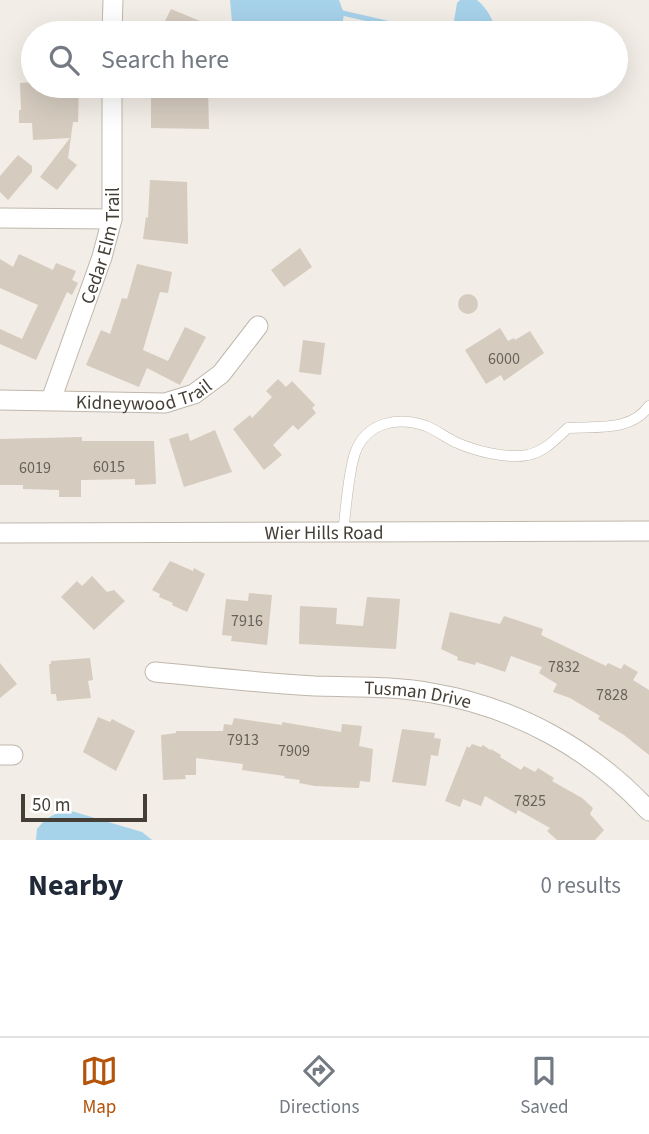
<!DOCTYPE html>
<style>
:root{--surface:#fff;--page:#f6f6f7;--text:#1f2937;--muted:#747a83;--line:#e0e1e3;--accent:#b45309}
body{margin:0;font-family:"Source Sans 3",sans-serif;background:var(--page);color:var(--text)}
.scale{position:absolute;left:21px;bottom:18px;width:126px;box-sizing:border-box;padding-left:7px;border:4px solid #443e36;border-top:0;font-size:19px;line-height:24px;white-space:nowrap;color:#443e36;-webkit-text-stroke:5px #fff;paint-order:stroke}
.list{margin:0;padding:0;list-style:none}
h2{display:flex;justify-content:space-between;align-items:center;height:91px;margin:0;padding:0 28px;font-size:30px}
h2 small{font-size:23px;font-weight:400;color:var(--muted)}
.icon{flex:none;width:38px;height:38px;fill:none;stroke:currentColor;stroke-width:2;stroke-linecap:round;stroke-linejoin:round}
.map{position:relative;flex:none;width:649px;height:840px;overflow:hidden}
.search{position:absolute;background:var(--surface);box-shadow:0 7px 28px #0002;left:21px;right:21px;top:21px;height:77px;display:flex;align-items:center;gap:18px;box-sizing:border-box;padding:0 24px;border-radius:38px;color:var(--muted);font-size:26px}
.sheet{height:196px;background:var(--surface)}
nav{display:flex;justify-content:space-around;align-items:center;box-sizing:border-box;height:98px;border-top:2px solid var(--line);background:var(--surface);font-size:19px;color:var(--muted)}
nav a{display:grid;justify-items:center;gap:4px}
nav .on{color:var(--accent)}
.map>svg:first-child{display:block}
.water{fill:#a6d2ea}
.lines{fill:none;stroke-linecap:round;stroke-linejoin:round}
.stream{stroke:#a6d2ea;stroke-width:5}
.building{fill:#d5cbbf}
.service-casing{stroke:#bfb7ac;stroke-width:11}
.minor-casing{stroke:#bfb7ac;stroke-width:21}
.service{stroke:#fff;stroke-width:10}
.minor{stroke:#fff;stroke-width:19}
.labels{text-anchor:middle;stroke-width:7;stroke-linejoin:round;paint-order:stroke}
.number-label{font-size:16px;fill:#686158}
.street-label{font-size:19px;fill:#443e36;stroke:#fff}
</style>
<div class="map">
<svg width="649" height="840" viewBox="0 0 649 840">
<rect width="100%" height="100%" fill="#f2ede6"/>
<path class="water" d="M 230,0 L 339,0 L 344,14 L 341,33 L 233,33 Z
M 460,0 L 477,0 C 488,9 493,20 497,33 L 452,33 L 457,3 Z
M 68,810 L 142,832 L 152,840 L 36,840 L 37,829 C 46,818 54,813 68,810 Z"/>
<g class="lines">
<path class="stream" d="M 338,12 L 430,33"/>
</g>
<path class="building" d="M 171,9 L 200,21 L 194,33 L 170,33 L 161,29 Z
M 33,82 L 33,86 L 79,86 L 78,122 L 73,122 L 68,158 L 77,165 L 57,190 L 40,177 L 70,138 L 33,140 L 32,123 L 19,123 L 19,110 L 21,110 L 20,83 Z
M 208,86 L 209,129 L 151,128 L 151,87 Z
M 18,155 L 32,166 L 32,172 L 8,200 L 0,192 L 0,176 Z
M 150,180 L 187,182 L 188,244 L 143,239 L 146,217 L 148,218 Z
M 300,248 L 312,267 L 284,287 L 271,270 Z
M 19,254 L 53,270 L 56,263 L 76,271 L 72,280 L 78,283 L 72,295 L 67,292 L 36,360 L 0,344 L 0,329 L 22,339 L 38,305 L 0,288 L 0,259 L 13,267 Z
M 137,264 L 172,272 L 168,293 L 160,292 L 143,350 L 168,361 L 185,327 L 206,337 L 180,385 L 147,368 L 139,387 L 86,365 L 101,330 L 110,334 L 122,298 L 127,299 Z
M458 304a10 10 0 1 1 20 0a10 10 0 1 1-20 0Z
M 500,328 L 508,341 L 514,338 L 515,340 L 530,331 L 544,353 L 504,381 L 501,375 L 486,384 L 465,350 Z
M 303,340 L 325,343 L 321,375 L 299,372 Z
M 278,379 L 286,387 L 292,381 L 315,405 L 312,408 L 316,413 L 298,430 L 293,425 L 273,445 L 282,455 L 264,470 L 233,429 L 250,415 L 252,418 L 272,397 L 266,391 Z
M 215,430 L 232,472 L 184,487 L 169,439 L 188,433 L 190,441 Z
M 82,437 L 82,441 L 154,441 L 156,484 L 135,485 L 135,479 L 81,480 L 81,497 L 59,497 L 59,490 L 23,489 L 23,485 L 0,485 L 0,439 Z
M 170,561 L 193,571 L 194,568 L 205,574 L 187,612 L 172,605 L 173,603 L 159,597 L 160,594 L 152,590 Z
M 92,576 L 107,592 L 114,590 L 125,601 L 94,630 L 61,597 L 77,581 L 82,586 Z
M 249,593 L 272,595 L 267,645 L 231,641 L 232,636 L 222,635 L 226,599 L 248,601 Z
M 367,597 L 400,599 L 396,649 L 299,644 L 300,606 L 337,608 L 336,624 L 363,626 Z
M 450,612 L 500,624 L 504,616 L 543,629 L 541,635 L 606,666 L 608,663 L 621,669 L 624,664 L 638,672 L 633,680 L 649,690 L 649,755 L 624,735 L 598,719 L 600,716 L 570,698 L 553,692 L 557,684 L 539,673 L 542,667 L 511,656 L 505,672 L 476,662 L 475,665 L 457,660 L 458,657 L 441,649 Z
M 90,658 L 93,680 L 88,681 L 91,698 L 57,701 L 56,694 L 51,694 L 49,664 L 51,664 L 51,661 Z
M 0,663 L 17,684 L 0,698 Z
M 98,717 L 110,722 L 112,719 L 135,731 L 116,771 L 83,752 Z
M 234,718 L 282,725 L 282,722 L 341,732 L 342,724 L 362,726 L 359,746 L 373,749 L 370,782 L 360,781 L 359,788 L 315,786 L 299,783 L 300,780 L 284,778 L 285,776 L 242,770 L 243,764 L 196,758 L 196,775 L 185,775 L 186,779 L 163,780 L 161,735 L 176,733 L 176,731 L 223,731 L 224,724 L 232,725 Z
M 402,729 L 435,733 L 434,738 L 441,739 L 438,756 L 431,755 L 426,786 L 392,782 Z
M 472,744 L 481,747 L 483,745 L 490,750 L 491,749 L 501,755 L 500,757 L 521,770 L 524,766 L 535,772 L 538,768 L 554,778 L 552,781 L 582,798 L 593,808 L 590,814 L 604,830 L 595,840 L 557,840 L 547,831 L 550,828 L 518,810 L 516,814 L 485,796 L 481,806 L 463,799 L 460,807 L 445,801 L 467,746 L 469,748 Z"/>
<g class="lines">
<defs>
<path id="service" d="M 343,533 C 346,509 348,474 355,453 C 366,422 398,416 426,426 C 436,430 445,437 455,442 C 475,451 506,459 528,455 C 546,451 555,439 568,428 C 595,426 631,432 649,406"/>
<g id="minor">
<path d="M 112,33 L 113,0"/>
<path d="M 0,218 L 112,219"/>
<path id="s1" d="M 0,400 L 165,403 L 194,394 L 221,374 L 258,326"/>
<path id="s2" d="M 51,400 L 102,257 L 112,219 L 112,86"/>
<path id="s3" d="M 0,533 L 649,531"/>
<path id="s4" d="M 155,672 C 208,677 261,683 315,686 C 354,687 393,686 432,693 C 515,707 592,749 649,811"/>
<path d="M 0,755 L 13,755"/>
</g>
</defs>
<use href="#service" class="service-casing"/>
<use href="#minor" class="minor-casing"/>
<use href="#service" class="service"/>
<use href="#minor" class="minor"/>
</g>
<g class="labels">
<g class="number-label">
<text x="504" y="364">6000</text>
<text x="109" y="472">6015</text>
<text x="35" y="473">6019</text>
<text x="247" y="626">7916</text>
<text x="564" y="672">7832</text>
<text x="612" y="700">7828</text>
<text x="243" y="745">7913</text>
<text x="294" y="756">7909</text>
<text x="530" y="806">7825</text>
</g>
<g class="street-label">
<text dy="7" stroke="none"><textPath href="#s2" startOffset="163">Cedar Elm Trail</textPath></text>
<text dy="7" stroke="none"><textPath href="#s1" startOffset="145">Kidneywood Trail</textPath></text>
<text dy="7" stroke="none"><textPath href="#s3" startOffset="324">Wier Hills Road</textPath></text>
<text dy="7" stroke="none"><textPath href="#s4" startOffset="264">Tusman Drive</textPath></text>
</g>
</g>
</svg>
<div class="scale">50 m</div>
<div class="search"><svg class="icon" aria-label="search" viewBox="0 0 24 24"><circle cx="10" cy="10" r="6"/><path d="M15 15l6 6"/></svg>Search here</div>
</div>
<section class="sheet">
<h2>Nearby<small>0 results</small></h2>
<ul class="list">
</ul>
</section>
<nav>
<a class="on"><svg class="icon" aria-label="map" viewBox="0 0 24 24"><path d="M3 6l6-2 6 2 6-2v14l-6 2-6-2-6 2zM9 4v14M15 6v14"/></svg>Map</a>
<a><svg class="icon" aria-label="directions" viewBox="0 0 24 24"><path d="M12 3l9 9-9 9-9-9zM9 14v-3h6M13 9l2 2-2 2"/></svg>Directions</a>
<a><svg class="icon" aria-label="saved" viewBox="0 0 24 24"><path d="M7 4h10v16l-5-4-5 4z"/></svg>Saved</a>
</nav>
